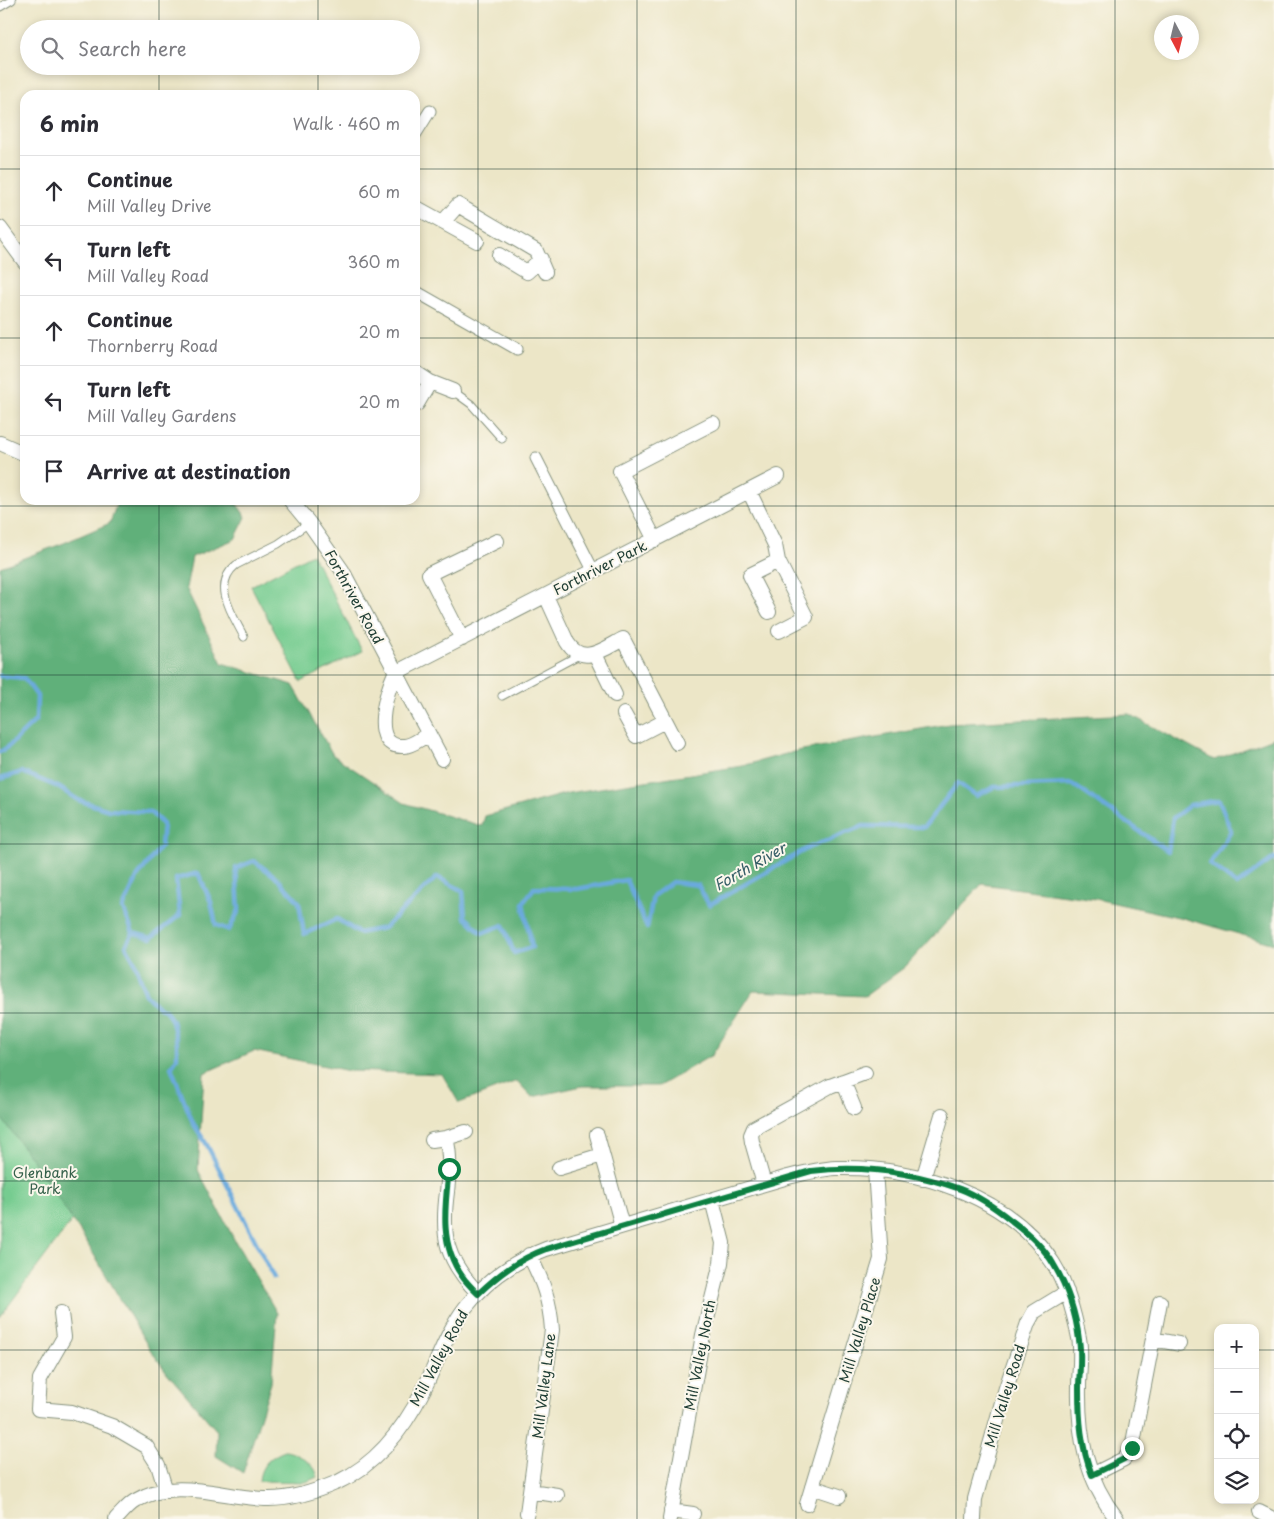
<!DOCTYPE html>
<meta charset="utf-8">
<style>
:root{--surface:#fff;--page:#f7f7f7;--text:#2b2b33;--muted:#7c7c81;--line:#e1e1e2}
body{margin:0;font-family:"Playpen Sans",sans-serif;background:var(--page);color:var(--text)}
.controls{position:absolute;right:15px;bottom:15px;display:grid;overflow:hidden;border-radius:10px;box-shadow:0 2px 8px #0003}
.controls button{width:45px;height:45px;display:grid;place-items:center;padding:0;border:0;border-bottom:1px solid var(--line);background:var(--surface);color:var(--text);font:25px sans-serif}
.compass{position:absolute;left:1154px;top:15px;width:45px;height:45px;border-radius:50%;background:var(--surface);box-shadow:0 2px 8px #0003;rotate:173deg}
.stop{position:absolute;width:15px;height:15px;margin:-11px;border:4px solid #0b8043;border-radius:50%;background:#fff}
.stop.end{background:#0b8043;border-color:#fff;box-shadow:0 1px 5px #0008}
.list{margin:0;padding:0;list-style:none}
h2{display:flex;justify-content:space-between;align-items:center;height:65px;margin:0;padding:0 20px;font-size:21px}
h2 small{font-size:16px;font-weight:400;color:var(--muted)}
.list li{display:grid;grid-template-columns:32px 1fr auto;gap:15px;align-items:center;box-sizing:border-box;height:70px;padding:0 20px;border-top:1px solid var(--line)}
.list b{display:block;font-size:19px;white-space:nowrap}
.list p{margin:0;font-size:16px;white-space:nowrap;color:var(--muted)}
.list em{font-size:16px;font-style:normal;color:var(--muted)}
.icon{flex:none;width:28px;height:28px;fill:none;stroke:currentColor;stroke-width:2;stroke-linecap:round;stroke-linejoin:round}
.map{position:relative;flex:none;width:1274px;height:1519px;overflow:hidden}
.search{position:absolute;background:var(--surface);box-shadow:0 2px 8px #0003;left:20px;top:20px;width:400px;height:55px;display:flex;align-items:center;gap:12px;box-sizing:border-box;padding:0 18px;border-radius:28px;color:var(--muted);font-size:19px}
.panel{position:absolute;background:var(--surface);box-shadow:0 2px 8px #0003;left:20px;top:90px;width:400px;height:415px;border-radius:15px}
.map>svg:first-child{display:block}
.green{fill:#76cc90;stroke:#4a8462}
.forest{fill:#60b07a;stroke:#407657}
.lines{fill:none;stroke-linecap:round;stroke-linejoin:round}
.stream{stroke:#6aaadd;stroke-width:4.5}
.service-casing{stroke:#86927e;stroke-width:9}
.pedestrian-casing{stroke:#86927e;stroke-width:13}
.minor-casing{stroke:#86927e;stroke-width:16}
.service{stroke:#fff;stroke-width:7}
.pedestrian{stroke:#fff;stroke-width:11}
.minor{stroke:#fff;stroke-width:14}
.route{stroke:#0b8043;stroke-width:6}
.grid{fill:none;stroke:#1f3d34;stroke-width:1;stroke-opacity:0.55}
.labels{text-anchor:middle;stroke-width:4;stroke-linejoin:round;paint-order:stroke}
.street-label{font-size:14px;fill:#1f3d34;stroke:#fbf7ec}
.park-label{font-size:14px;fill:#35614b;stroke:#fbf7ec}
.water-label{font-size:15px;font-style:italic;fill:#365e67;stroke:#fbf7ec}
</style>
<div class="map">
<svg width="1274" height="1519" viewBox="0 0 1274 1519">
<rect width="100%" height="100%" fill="#fbf7ec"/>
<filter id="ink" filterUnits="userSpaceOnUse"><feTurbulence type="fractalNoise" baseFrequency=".02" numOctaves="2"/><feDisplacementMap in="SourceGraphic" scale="10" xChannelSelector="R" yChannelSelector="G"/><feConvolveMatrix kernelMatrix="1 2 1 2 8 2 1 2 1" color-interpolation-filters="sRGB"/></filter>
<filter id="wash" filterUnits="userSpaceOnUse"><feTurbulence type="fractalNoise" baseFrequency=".0096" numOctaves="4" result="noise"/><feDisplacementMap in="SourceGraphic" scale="20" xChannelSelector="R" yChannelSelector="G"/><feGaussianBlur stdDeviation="1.12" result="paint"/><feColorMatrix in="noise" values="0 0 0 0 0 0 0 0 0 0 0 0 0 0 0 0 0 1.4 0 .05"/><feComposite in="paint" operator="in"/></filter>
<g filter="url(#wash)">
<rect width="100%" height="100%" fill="#ece6c7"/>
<path class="green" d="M 312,554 L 362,651 L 301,682 L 251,586 Z
M 0,1031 L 94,1191 L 0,1317 Z
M 285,1451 C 296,1452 318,1465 317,1477 L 306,1482 L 259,1481 C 260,1465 271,1456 285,1451 Z"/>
<path class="forest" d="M 118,500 L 234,500 L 246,517 L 235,539 L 192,557 L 186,588 L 222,663 L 293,685 L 333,755 L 404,803 L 482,826 L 485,816 L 568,793 L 742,766 L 797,751 L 949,724 L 1129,714 L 1214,760 L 1274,738 L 1274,944 L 1183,918 L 1096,899 L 982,884 L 905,967 L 865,996 L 753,991 L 712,1055 L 659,1086 L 582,1086 L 532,1097 L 517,1081 L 459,1103 L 442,1074 L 349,1071 L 254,1051 L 204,1073 L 198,1170 L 235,1241 L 277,1313 L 271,1383 L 243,1473 L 216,1456 L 217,1431 L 168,1374 L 149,1348 L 81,1233 L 34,1162 L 0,1116 L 0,567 L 64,543 L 110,523 Z"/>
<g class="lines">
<path class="stream" d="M 0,676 L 24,678 L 37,696 L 36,720 L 9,746 L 0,752
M 0,779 L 22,772 L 58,787 L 78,800 L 109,810 L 150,812 L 163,824 L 161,846 L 138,876 L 123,908 L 133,933
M 133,933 L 151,938 L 180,915 L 176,879 L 198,873 L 211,902 L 216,925 L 229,930 L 239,910 L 236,868 L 254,861 L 276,877 L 299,902 L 304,934 L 337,919 L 359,933 L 384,928 L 437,877 L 463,891 L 465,917 L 482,933 L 503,925 L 514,953 L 532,947 L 523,903 L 534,888 L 577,889 L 626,880 L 647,928 L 653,896 L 672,882 L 698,885 L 709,905 L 808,848 L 863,826 L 924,827 L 958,783 L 976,796 L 994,787 L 1072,784 L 1168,851 L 1173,818 L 1190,805 L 1219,800 L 1231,831 L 1210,864 L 1237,885 L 1274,858
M 133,933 L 126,946 L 135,962 L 146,995 L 157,1006 L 166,1011 L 172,1021 L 177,1043 L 177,1058 L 171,1067 L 193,1123 L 207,1145 L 274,1278"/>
</g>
</g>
<g filter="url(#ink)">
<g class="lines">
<defs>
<path id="service" d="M 0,7 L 12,0
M 453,391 L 471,404 L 502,439
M 244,637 C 233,615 211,585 236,565 L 278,544 L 309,523
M 502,696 L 581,654"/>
<path id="pedestrian" d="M 415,135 L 430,111
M 415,291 L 517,349
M 536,458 L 594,572"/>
<path id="minor" d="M 415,207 L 477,241
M 443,222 L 458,205 L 536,251 L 545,272
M 0,228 L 25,262
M 499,255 L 527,272 L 541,259
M 415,372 L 430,382 L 453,391
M 417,404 L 430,382
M 0,443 L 25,454
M 749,491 L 775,545 L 778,561 L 806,617 L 779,631
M 290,500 L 309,523 L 342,570 L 442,759
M 655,540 L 620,471 L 713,423
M 546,596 L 567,642 C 582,667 604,649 623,639 L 677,743
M 769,612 L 750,575 L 778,561
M 462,639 L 429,574 L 497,541
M 595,654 L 615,695
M 624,714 L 636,736 L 665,721
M 428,735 C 421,738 412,746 404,746 C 368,749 387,690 395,673 L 778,476
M 843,1081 L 854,1108
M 597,1135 L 622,1226
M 446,1138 C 451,1156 449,1173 447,1192 C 441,1237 446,1260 478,1293
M 432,1140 L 446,1138 L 466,1132
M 559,1168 L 602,1155
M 923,1179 L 942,1115
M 764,1184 L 752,1142 L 751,1135 L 754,1128 L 830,1086 L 865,1073
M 61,1313 L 64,1337 L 40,1379 L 38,1409 L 72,1412 L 112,1426 L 146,1446 L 158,1465 L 166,1491
M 1153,1339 L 1179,1344
M 1092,1475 L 1124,1459 L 1132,1448 L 1160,1302
M 812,1487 L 839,1496
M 530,1491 L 557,1495
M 807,1504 L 881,1259 L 875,1170
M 671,1511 L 693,1514
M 1259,1512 L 1273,1519
M 527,1513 L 552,1330 C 550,1301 543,1281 529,1255
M 116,1519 C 122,1513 128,1505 135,1501 C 177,1476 225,1499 269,1499 C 292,1499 317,1491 338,1482 C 377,1464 405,1427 424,1389 C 437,1362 447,1332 465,1308 C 486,1281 514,1261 546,1249 L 788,1177 C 804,1173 820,1169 836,1168 C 914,1166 1009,1195 1053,1263 C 1067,1285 1074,1313 1079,1338 C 1082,1354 1079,1371 1079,1387 C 1078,1437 1086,1479 1117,1519
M 670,1519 L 703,1335 L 721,1263 L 723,1243 L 712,1200
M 974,1519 L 975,1499 L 1006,1388 L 1028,1323 L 1034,1312 L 1067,1292"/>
</defs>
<use href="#service" class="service-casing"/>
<use href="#pedestrian" class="pedestrian-casing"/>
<use href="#minor" class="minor-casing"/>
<use href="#service" class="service"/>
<use href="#pedestrian" class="pedestrian"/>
<use href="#minor" class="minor"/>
</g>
</g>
<g class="lines" filter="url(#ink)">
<path class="route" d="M 449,1169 C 445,1206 439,1244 462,1276 C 466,1282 472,1288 478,1294 C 499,1274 519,1259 546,1249 L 811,1171 C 861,1165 912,1172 960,1189 C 979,1196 997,1209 1012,1221 C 1028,1233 1044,1247 1054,1265 C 1067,1287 1076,1314 1079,1340 C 1082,1356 1079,1373 1079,1389 C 1079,1419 1081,1447 1092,1475 L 1124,1459 L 1132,1448"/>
</g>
<path class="grid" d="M 159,0 L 159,29M 318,0 L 318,29M 478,0 L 478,1519M 637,0 L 637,1519M 796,0 L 796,1519M 956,0 L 956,1519M 1115,0 L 1115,1519M 159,66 L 159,95M 318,66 L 318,95M 0,169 L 25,169M 415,169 L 1274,169M 0,338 L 25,338M 415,338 L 1274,338M 159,500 L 159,1519M 318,500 L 318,1519M 0,506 L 1274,506M 0,675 L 1274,675M 0,844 L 1274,844M 0,1013 L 1274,1013M 0,1181 L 1274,1181M 0,1350 L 1218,1350M 1255,1350 L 1274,1350"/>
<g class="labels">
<g class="street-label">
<text transform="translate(600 568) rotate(-27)" y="5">Forthriver Park</text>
<text transform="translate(354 597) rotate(61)" y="5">Forthriver Road</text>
<text transform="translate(860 1330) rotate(-73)" y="5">Mill Valley Place</text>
<text transform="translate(700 1355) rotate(-79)" y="5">Mill Valley North</text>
<text transform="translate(439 1358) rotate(-62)" y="5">Mill Valley Road</text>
<text transform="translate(544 1386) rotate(-83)" y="5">Mill Valley Lane</text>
<text transform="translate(1005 1396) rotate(-73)" y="5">Mill Valley Road</text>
</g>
<g class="park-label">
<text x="45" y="1178">Glenbank<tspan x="45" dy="16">Park</tspan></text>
</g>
<g class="water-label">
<text transform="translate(750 867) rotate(-30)" y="5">Forth River</text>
</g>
</g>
</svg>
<div class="controls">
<button>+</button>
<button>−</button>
<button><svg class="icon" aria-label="locate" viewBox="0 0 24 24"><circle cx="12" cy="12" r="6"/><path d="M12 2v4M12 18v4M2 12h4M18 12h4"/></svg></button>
<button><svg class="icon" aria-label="layers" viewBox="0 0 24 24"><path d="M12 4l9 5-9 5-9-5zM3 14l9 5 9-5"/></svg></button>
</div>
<svg class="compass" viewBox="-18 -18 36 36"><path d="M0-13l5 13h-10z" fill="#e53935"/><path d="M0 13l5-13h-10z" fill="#7c7c81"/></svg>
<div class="stop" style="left:449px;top:1169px"></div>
<div class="stop end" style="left:1132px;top:1448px"></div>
<div class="search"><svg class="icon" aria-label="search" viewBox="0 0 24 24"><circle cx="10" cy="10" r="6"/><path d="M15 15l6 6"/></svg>Search here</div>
<section class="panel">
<h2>6 min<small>Walk · 460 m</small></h2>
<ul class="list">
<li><svg class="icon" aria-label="ahead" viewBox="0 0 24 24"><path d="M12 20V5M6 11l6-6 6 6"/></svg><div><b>Continue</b><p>Mill Valley Drive</p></div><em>60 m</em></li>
<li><svg class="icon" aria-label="left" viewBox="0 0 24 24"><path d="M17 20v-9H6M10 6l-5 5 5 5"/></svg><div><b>Turn left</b><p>Mill Valley Road</p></div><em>360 m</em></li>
<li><svg class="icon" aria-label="ahead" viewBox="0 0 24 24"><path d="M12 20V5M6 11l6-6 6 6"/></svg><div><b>Continue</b><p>Thornberry Road</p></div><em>20 m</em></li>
<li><svg class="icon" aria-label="left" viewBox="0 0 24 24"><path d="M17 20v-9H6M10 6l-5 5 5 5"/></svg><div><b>Turn left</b><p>Mill Valley Gardens</p></div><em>20 m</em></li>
<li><svg class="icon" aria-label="arrive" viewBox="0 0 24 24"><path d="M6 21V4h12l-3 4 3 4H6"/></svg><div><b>Arrive at destination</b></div></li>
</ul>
</section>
</div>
